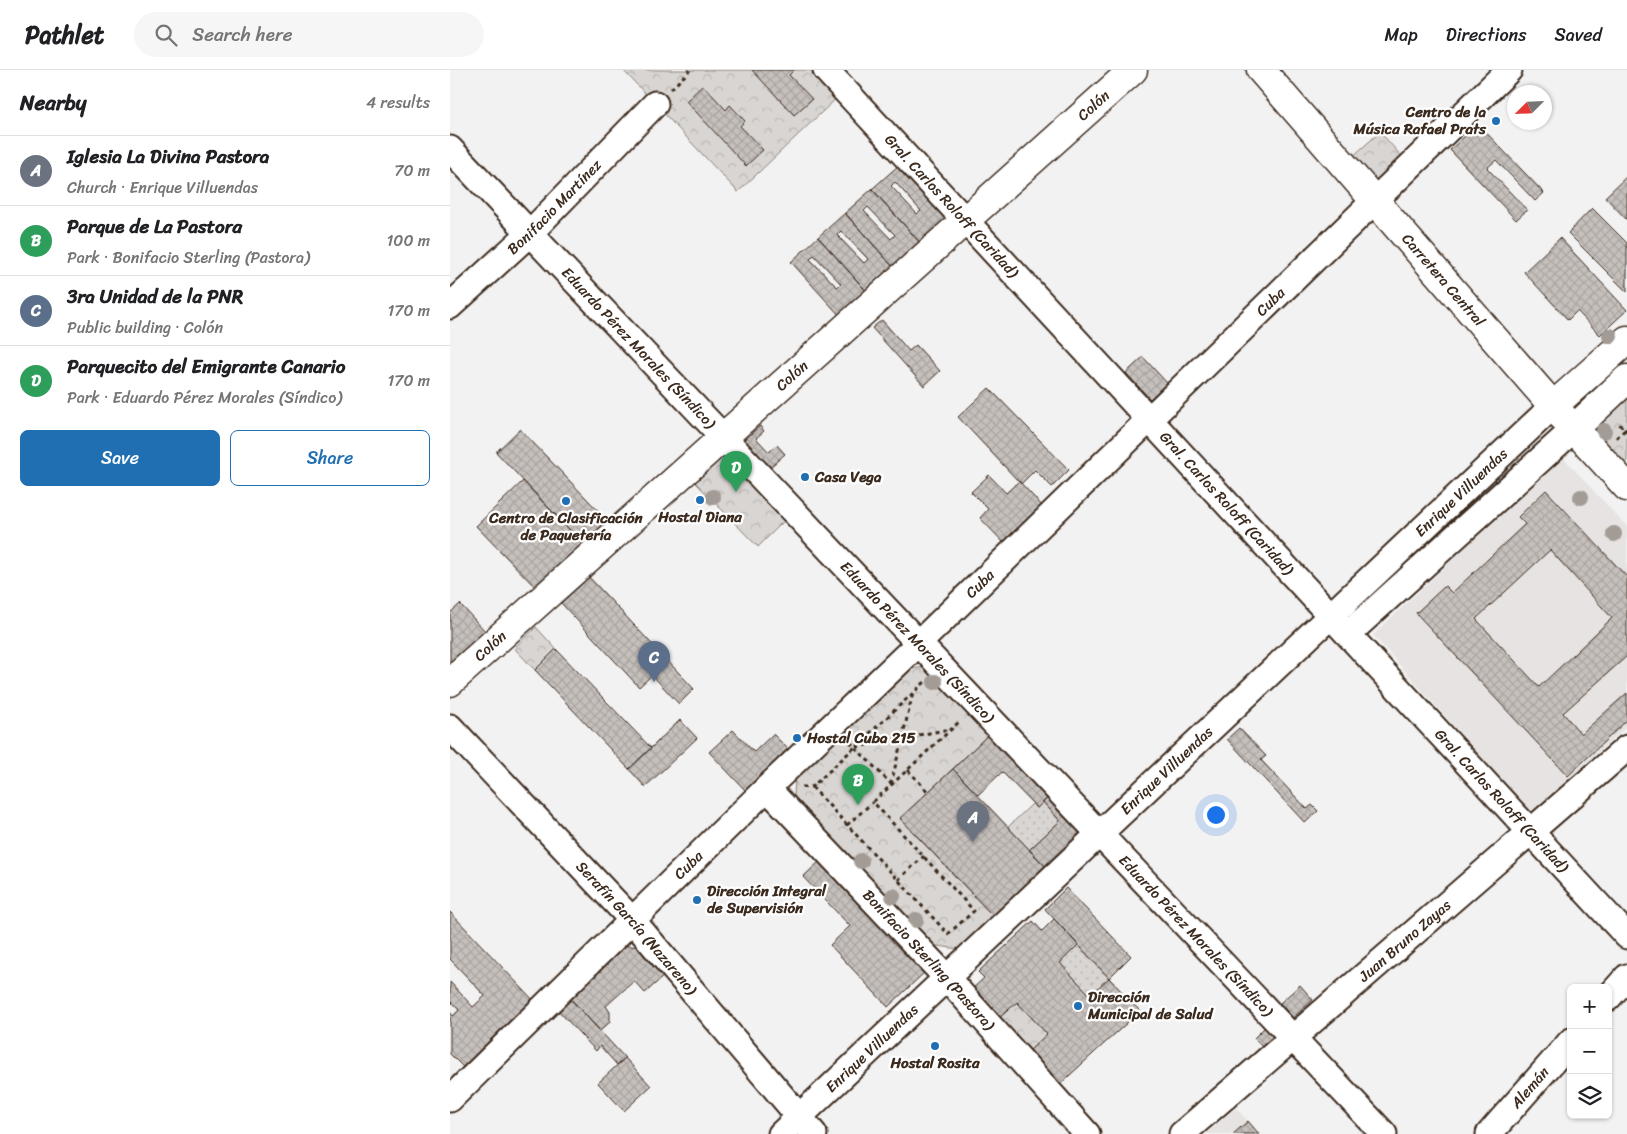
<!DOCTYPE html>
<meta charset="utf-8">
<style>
:root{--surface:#fff;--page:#f6f6f6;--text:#202124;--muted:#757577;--line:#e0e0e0;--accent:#1f6fb2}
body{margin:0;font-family:Sriracha,sans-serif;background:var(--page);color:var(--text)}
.controls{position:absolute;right:15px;bottom:15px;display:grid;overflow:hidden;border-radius:8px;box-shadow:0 1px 4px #0004}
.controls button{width:45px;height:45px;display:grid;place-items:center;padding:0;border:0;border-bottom:1px solid var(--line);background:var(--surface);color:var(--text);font:25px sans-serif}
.compass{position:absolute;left:1057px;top:15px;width:45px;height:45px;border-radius:50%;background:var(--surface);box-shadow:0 1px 4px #0004;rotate:246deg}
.you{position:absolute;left:765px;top:744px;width:18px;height:18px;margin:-12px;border:4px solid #fff;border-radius:50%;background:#1a73e8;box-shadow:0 0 0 8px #1a73e833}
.badge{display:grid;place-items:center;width:32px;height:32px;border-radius:50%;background:var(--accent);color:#fff;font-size:16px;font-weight:700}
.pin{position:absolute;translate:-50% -41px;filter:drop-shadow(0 1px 2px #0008)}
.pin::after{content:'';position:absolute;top:26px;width:18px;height:15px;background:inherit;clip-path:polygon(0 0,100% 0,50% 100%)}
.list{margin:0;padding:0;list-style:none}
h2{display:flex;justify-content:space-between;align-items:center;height:65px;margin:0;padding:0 20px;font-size:21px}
h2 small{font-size:16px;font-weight:400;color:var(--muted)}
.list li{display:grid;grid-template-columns:32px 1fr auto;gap:15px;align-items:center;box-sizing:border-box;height:70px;padding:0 20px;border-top:1px solid var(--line)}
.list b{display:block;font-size:19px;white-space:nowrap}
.list p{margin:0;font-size:16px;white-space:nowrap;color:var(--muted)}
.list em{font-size:16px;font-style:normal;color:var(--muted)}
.actions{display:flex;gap:10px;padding:15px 20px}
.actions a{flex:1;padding:11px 0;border:1px solid var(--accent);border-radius:8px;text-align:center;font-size:18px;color:var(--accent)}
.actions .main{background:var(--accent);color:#fff}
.icon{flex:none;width:28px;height:28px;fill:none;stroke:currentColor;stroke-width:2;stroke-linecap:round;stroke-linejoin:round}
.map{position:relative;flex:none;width:1177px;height:1064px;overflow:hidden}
header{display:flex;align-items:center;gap:30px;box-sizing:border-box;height:70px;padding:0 25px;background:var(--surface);border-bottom:1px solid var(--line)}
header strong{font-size:24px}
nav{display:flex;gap:28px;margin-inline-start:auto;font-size:18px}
.search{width:350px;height:45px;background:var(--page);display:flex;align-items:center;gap:12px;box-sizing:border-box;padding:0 18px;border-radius:28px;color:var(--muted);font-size:19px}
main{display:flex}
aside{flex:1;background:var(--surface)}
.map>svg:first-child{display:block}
.built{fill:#e6e3e2}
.forest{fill:url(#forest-crowns);stroke:#8a8078}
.garden{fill:url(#garden-dots);stroke:#8a8078}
.building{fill:url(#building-cross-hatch);stroke:#3b2a1e;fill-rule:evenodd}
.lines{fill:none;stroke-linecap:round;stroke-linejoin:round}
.minor-casing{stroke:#3b2a1e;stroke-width:29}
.major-casing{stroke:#3b2a1e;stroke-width:31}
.path{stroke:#3b2a1e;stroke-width:3;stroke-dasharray:4 4;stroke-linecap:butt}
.minor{stroke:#fff;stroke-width:25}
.major{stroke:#fff;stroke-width:28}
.tree{fill:#a39c96}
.poi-dot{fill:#1f6fb2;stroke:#fff;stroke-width:2}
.labels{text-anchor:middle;stroke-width:4.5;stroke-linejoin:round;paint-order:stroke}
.street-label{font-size:15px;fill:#3b2a1e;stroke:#fff}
.poi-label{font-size:15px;font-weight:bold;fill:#3b2a1e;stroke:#fff;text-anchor:start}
</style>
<header>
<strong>Pathlet</strong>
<div class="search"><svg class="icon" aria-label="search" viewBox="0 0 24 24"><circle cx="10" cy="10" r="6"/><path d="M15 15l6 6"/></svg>Search here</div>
<nav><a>Map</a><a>Directions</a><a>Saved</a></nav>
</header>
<main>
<aside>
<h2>Nearby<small>4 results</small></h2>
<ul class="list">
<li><span class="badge" style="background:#6b7280">A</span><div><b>Iglesia La Divina Pastora</b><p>Church · Enrique Villuendas</p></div><em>70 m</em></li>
<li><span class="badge" style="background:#2e9e5b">B</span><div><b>Parque de La Pastora</b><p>Park · Bonifacio Sterling (Pastora)</p></div><em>100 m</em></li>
<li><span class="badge" style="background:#5c6f8a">C</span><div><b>3ra Unidad de la PNR</b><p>Public building · Colón</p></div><em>170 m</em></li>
<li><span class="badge" style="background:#2e9e5b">D</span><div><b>Parquecito del Emigrante Canario</b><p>Park · Eduardo Pérez Morales (Síndico)</p></div><em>170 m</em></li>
</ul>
<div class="actions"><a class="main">Save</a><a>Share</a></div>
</aside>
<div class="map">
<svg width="1177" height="1064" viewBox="0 0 1177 1064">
<defs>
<pattern id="forest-crowns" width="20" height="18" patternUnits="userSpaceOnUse" patternTransform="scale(1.25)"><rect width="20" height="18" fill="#d8d5d2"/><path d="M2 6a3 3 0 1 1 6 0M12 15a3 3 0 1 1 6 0" fill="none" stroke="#bab7b4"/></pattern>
<pattern id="garden-dots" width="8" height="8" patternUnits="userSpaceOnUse" patternTransform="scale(1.25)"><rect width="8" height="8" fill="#d8d5d2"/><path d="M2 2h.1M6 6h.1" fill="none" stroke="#bab7b4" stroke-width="1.8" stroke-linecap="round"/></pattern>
<pattern id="building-cross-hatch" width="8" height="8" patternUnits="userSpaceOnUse" patternTransform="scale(1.25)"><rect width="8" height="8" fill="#c6c0bd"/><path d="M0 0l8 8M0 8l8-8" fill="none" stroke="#aba5a2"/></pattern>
</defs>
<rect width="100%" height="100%" fill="#f3f2f2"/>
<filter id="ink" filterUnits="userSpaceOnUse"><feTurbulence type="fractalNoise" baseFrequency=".02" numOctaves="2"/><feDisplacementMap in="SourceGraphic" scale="10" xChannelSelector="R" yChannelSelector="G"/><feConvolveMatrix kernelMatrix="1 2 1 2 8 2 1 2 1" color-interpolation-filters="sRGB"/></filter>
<g filter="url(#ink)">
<path class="built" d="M 1112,386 L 1177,457 L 1177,656 L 1082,744 L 923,565 Z
M 786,1038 L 809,1064 L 756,1064 Z"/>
<path class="forest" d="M 173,0 L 368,0 L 391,24 L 288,122 Z
M 930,62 L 954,89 L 927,113 L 903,86 Z
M 1177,317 L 1177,404 L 1137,355 Z
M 277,380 L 340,445 L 308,477 L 245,412 Z
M 86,557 L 106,579 L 85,600 L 64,578 Z
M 460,598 L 484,598 L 543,660 L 450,749 L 543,846 L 508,879 L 482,875 L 344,728 L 345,705 Z
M 567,932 L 597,964 L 578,982 L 548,949 Z"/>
<path class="garden" d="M 593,732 L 610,751 L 579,780 L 558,757 L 582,734 L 587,738 Z
M 628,875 L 659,908 L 640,925 L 610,893 Z"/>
<path class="building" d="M 302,0 L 344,0 L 339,5 L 362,29 L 344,45 Z
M 253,15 L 276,40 L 280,35 L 295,51 L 290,56 L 313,80 L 296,96 L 236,31 Z
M 1028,54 L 1094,123 L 1085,131 L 1046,90 L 1037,98 L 1077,140 L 1066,150 L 1000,80 Z
M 449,95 L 499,151 L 472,175 L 422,119 ZM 445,112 L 471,141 L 467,144 L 441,116 Z
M 1177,106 L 1177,150 L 1155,127 Z
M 422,119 L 472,175 L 445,199 L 395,143 ZM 418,137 L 445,165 L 441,169 L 414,141 Z
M 1142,138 L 1177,173 L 1177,222 L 1118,163 Z
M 395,143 L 445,199 L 419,224 L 368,167 ZM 391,161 L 418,189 L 414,193 L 387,165 Z
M 368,167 L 419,224 L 392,248 L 341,192 ZM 364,185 L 391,214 L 387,217 L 360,189 Z
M 1110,168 L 1177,240 L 1150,265 L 1127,241 L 1118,250 L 1074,202 Z
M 432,250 L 459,281 L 466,275 L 490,301 L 474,316 L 422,258 Z
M 693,287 L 717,313 L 700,329 L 676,303 Z
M 539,318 L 619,400 L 602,417 L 585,400 L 571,414 L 508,347 Z
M 310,356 L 314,361 L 306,368 L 319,382 L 327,375 L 335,384 L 318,399 L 293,371 Z
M 70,359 L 159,452 L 135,476 L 46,382 Z
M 539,405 L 556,423 L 569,411 L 594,438 L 556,475 L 530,448 L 538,439 L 521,422 Z
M 73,411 L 135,476 L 88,520 L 26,456 Z
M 1096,420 L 1177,507 L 1177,586 L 1113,643 L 1131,664 L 1177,623 L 1177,650 L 1118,706 L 966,543 L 995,516 L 1002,523 L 1075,454 L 1068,447 ZM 1100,480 L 1162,548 L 1089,617 L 1026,549 Z
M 139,507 L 244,619 L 229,634 L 202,605 L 189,617 L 111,533 Z
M 10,534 L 36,562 L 0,595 L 0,543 Z
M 106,579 L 201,678 L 179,699 L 85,600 Z
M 230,650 L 247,668 L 195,717 L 179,699 Z
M 789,658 L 816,686 L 811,690 L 857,739 L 862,735 L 868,741 L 855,753 L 777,669 Z
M 283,660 L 304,682 L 323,664 L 341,682 L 298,723 L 259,682 Z
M 543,660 L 603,723 L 587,738 L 552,702 L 528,725 L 503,699 Z
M 503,699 L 595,796 L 543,846 L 450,748 Z
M 603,723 L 635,758 L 595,796 L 579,780 L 610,751 L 593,732 Z
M 372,789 L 477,900 L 438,937 L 380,875 L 400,856 L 353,807 Z
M 616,818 L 681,886 L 659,908 L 595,839 Z
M 0,842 L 86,933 L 16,1000 L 0,984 L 0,942 L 3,946 L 9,940 L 0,931 L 0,912 L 23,937 L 35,926 L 0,889 Z
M 604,849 L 628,875 L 610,893 L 640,925 L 659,908 L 690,941 L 609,1015 L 578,982 L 597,964 L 567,932 L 548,949 L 521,920 L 534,908 L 528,902 L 583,851 L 592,861 Z
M 172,875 L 190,877 L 215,905 L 195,923 L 184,911 L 156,936 L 160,942 L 160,952 L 150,961 L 118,926 Z
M 850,915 L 863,930 L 843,948 L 830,933 Z
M 118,926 L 175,988 L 167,995 L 150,976 L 146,981 L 105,937 Z
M 816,956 L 826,967 L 813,978 L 804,968 Z
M 175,988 L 201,1016 L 174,1041 L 148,1013 Z
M 798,1051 L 809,1064 L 783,1064 Z"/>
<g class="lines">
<defs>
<g id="minor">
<path id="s1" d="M 376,0 L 1177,866"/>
<path id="s2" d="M 0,79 L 934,1064"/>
<path id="s3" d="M 0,236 L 80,163 L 205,34"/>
<path d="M 898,564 L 1124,359"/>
<path id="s4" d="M 0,657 L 183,851 L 364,1064"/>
<path id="s5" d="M 317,718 L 497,908 L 637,1064"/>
<path d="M 1158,928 L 1177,907"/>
<path id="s6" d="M 0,1029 L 317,718 L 469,573 L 1059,0"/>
<path id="s7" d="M 331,1064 L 1103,336"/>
<path id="s8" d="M 732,1064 L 1177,678"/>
<path id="s9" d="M 1039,1064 L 1121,971"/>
</g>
<g id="major">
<path id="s10" d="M 811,0 L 1103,336 L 1177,417"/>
<path d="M 1103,336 L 1177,270"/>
<path d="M 1124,359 L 1177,309"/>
<path id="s11" d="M 0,612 L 683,0"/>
</g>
</defs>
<use href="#minor" class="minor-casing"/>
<use href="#major" class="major-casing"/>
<path class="path" d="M 221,19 L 240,0
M 1177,359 L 1175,360 L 1177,362
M 1166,368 L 1175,360 L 1167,352
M 400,672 L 441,714
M 406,677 L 500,659
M 458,700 L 478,722
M 441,714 L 463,623
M 352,717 L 362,717 L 475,612
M 362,717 L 498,864 L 524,841 L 423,732 L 510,651
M 397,755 L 423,732
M 448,810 L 474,786"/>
<use href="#minor" class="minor"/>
<use href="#major" class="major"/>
</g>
<g class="tree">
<circle cx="1160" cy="266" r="8"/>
<circle cx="1154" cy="361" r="8"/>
<circle cx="263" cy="427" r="8"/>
<circle cx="1131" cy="427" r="8"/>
<circle cx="1164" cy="464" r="8"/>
<circle cx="485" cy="612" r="8"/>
<circle cx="411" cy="791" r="8"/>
<circle cx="443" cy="826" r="8"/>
<circle cx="466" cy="850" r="8"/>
</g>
</g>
<g class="poi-dot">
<circle cx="1046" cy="51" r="5"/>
<circle cx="355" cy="407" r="5"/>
<circle cx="250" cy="430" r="5"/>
<circle cx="116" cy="431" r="5"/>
<circle cx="347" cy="668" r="5"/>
<circle cx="247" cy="830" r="5"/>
<circle cx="628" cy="936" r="5"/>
<circle cx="485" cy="976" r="5"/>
</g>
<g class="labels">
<g class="street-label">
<text dy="5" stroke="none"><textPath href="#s11" startOffset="864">Colón</textPath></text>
<text dy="5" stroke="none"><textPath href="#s1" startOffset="185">Gral. Carlos Roloff (Caridad)</textPath></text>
<text dy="5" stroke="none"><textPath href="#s3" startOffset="144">Bonifacio Martínez</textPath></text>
<text dy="5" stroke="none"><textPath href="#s10" startOffset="278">Carretera Central</textPath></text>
<text dy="5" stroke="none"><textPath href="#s6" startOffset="1144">Cuba</textPath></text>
<text dy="5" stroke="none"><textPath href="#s2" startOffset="274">Eduardo Pérez Morales (Síndico)</textPath></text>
<text dy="5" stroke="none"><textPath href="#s11" startOffset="459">Colón</textPath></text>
<text dy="5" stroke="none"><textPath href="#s7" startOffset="935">Enrique Villuendas</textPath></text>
<text dy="5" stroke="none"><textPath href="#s1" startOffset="590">Gral. Carlos Roloff (Caridad)</textPath></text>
<text dy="5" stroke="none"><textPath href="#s6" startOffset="739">Cuba</textPath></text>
<text dy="5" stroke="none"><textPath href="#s2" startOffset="679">Eduardo Pérez Morales (Síndico)</textPath></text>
<text dy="5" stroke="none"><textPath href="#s11" startOffset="54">Colón</textPath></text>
<text dy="5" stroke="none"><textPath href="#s7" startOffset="530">Enrique Villuendas</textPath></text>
<text dy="5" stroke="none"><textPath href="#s1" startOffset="995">Gral. Carlos Roloff (Caridad)</textPath></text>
<text dy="5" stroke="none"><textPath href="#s6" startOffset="334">Cuba</textPath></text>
<text dy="5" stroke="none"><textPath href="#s4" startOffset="274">Serafín García (Nazareno)</textPath></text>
<text dy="5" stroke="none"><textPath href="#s2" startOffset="1084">Eduardo Pérez Morales (Síndico)</textPath></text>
<text dy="5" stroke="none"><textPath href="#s8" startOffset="295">Juan Bruno Zayas</textPath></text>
<text dy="5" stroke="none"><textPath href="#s5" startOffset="236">Bonifacio Sterling (Pastora)</textPath></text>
<text dy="5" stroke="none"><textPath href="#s7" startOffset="125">Enrique Villuendas</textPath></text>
<text dy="5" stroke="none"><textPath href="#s9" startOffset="62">Alemán</textPath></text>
</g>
<g class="poi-label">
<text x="1036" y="47" text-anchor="end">Centro de la<tspan x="1036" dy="17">Música Rafael Prats</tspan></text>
<text x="365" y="412">Casa Vega</text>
<text x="250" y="452" text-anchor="middle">Hostal Diana</text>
<text x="116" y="453" text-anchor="middle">Centro de Clasificación<tspan x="116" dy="17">de Paquetería</tspan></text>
<text x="357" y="673">Hostal Cuba 215</text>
<text x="257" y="826">Dirección Integral<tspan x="257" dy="17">de Supervisión</tspan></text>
<text x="638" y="932">Dirección<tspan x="638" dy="17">Municipal de Salud</tspan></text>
<text x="485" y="998" text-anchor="middle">Hostal Rosita</text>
</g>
</g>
</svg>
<div class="controls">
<button>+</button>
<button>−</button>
<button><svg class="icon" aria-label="layers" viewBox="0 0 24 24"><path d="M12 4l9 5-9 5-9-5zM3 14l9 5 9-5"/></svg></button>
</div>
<svg class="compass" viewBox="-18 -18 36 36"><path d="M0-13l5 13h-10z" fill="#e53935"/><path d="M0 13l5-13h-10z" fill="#757577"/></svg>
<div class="you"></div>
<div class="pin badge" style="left:523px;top:772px;background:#6b7280">A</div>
<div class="pin badge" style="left:408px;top:735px;background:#2e9e5b">B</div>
<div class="pin badge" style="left:204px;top:612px;background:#5c6f8a">C</div>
<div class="pin badge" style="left:286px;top:422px;background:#2e9e5b">D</div>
</div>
</main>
